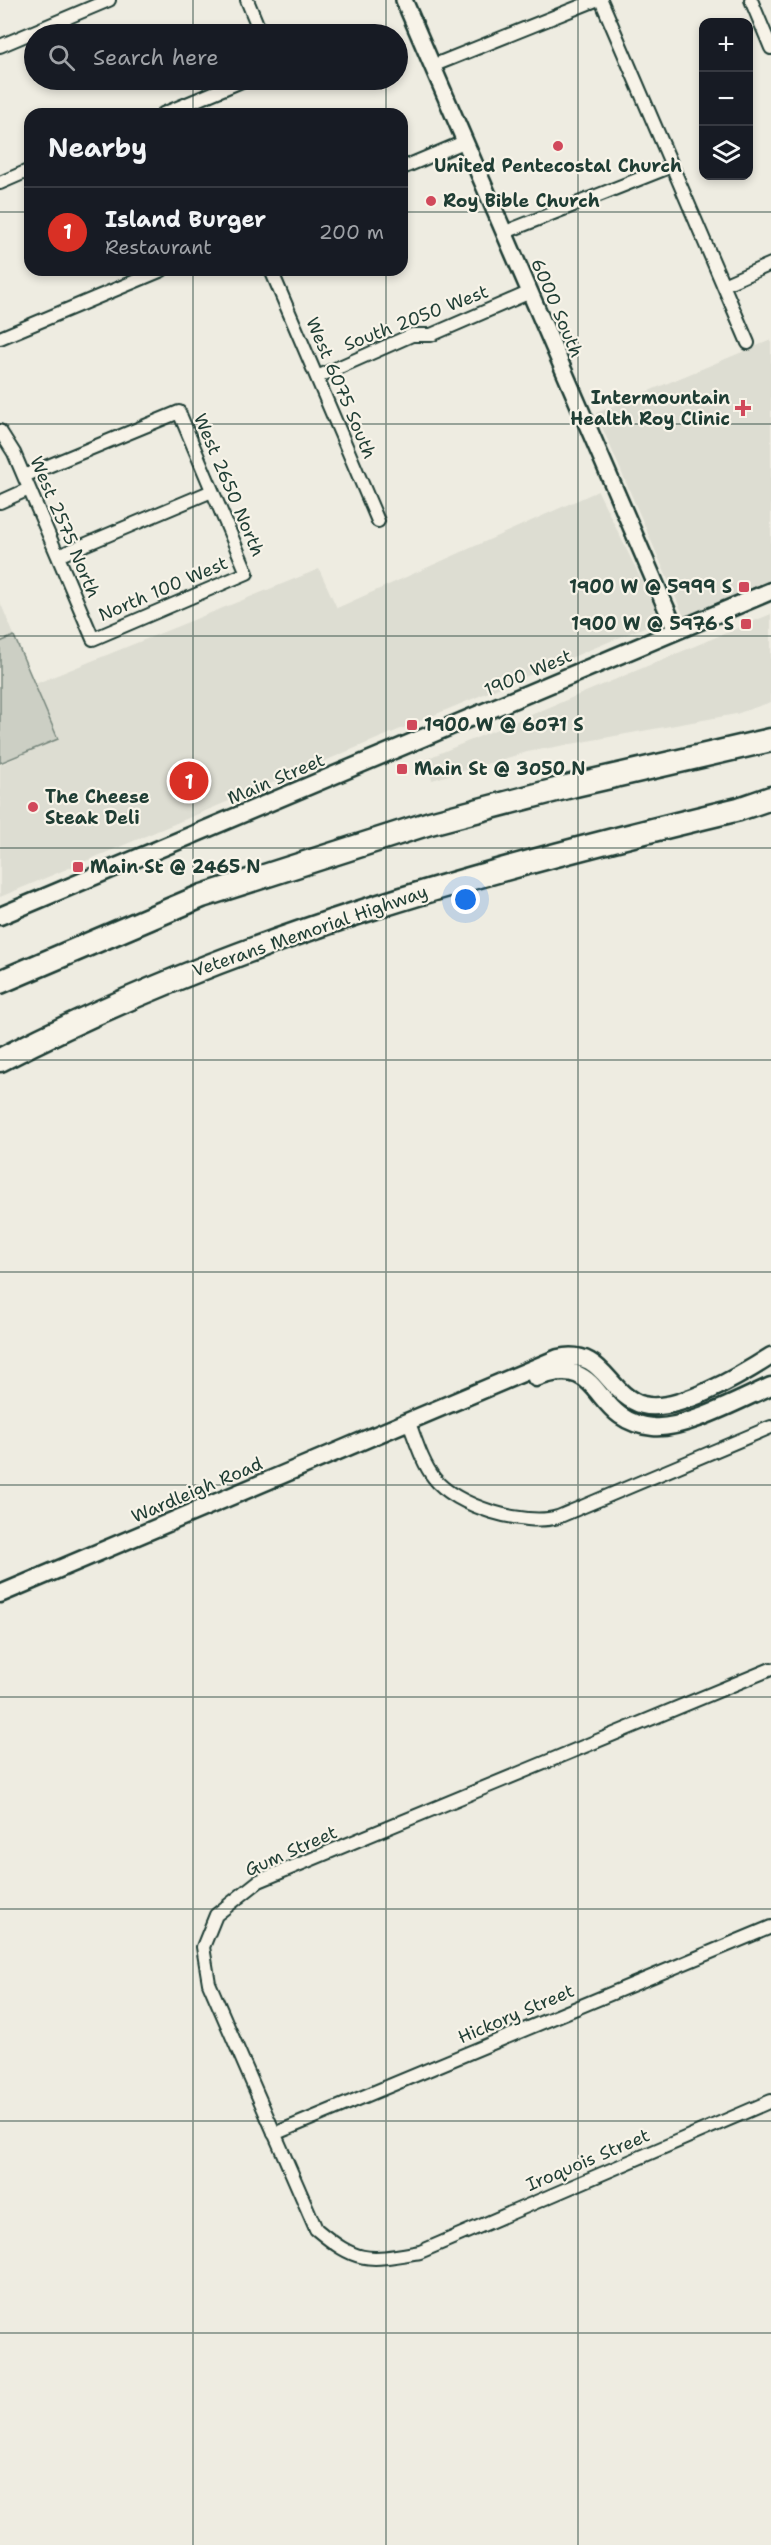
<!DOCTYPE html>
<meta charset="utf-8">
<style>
:root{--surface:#171b24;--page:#20242c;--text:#f1f3f6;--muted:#9ea1a6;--line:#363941;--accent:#d93025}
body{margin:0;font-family:"Shantell Sans",sans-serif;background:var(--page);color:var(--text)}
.controls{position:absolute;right:18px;top:18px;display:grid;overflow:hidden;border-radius:12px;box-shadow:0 3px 9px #0003}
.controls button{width:54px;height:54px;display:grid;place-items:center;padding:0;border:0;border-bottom:2px solid var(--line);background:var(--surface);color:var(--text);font:30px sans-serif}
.you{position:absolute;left:466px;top:900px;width:21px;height:21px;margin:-15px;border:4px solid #fff;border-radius:50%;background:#1a73e8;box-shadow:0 0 0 9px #1a73e833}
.badge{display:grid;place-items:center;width:39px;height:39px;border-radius:50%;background:var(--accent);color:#fff;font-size:20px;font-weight:700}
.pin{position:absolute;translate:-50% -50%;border:3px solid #fff;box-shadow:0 2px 6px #0006}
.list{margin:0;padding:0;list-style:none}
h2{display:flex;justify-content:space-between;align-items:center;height:78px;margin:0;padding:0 24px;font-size:26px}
h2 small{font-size:20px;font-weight:400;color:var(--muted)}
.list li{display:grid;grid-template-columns:39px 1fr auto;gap:18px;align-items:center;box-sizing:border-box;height:90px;padding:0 24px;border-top:2px solid var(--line)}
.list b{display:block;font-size:22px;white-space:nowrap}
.list p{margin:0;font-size:20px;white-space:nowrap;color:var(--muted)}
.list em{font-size:20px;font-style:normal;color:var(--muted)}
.icon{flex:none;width:33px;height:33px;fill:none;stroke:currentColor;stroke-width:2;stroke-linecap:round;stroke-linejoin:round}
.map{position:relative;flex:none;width:771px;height:2545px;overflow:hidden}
.search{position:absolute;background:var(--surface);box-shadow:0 3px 9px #0003;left:24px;top:24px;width:384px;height:66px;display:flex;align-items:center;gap:15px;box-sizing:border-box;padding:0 21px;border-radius:33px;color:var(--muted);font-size:22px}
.panel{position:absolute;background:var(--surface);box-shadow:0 3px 9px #0003;left:24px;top:108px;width:384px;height:168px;border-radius:18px}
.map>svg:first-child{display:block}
.built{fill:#ddddd2}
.green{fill:#cccfc4;stroke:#76867c;stroke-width:1.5}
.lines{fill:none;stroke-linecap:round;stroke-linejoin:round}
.minor-casing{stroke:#1f3d34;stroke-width:16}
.tertiary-casing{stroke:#1f3d34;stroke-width:20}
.secondary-casing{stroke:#1f3d34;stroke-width:21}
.motorway-casing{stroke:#1f3d34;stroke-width:27}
.minor{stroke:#f7f3e8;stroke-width:12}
.tertiary{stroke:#f7f3e8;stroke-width:15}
.secondary{stroke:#f7f3e8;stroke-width:16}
.motorway{stroke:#f7f3e8;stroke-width:22}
.grid{fill:none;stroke:#1f3d34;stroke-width:1.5;stroke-opacity:0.55}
.poi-dot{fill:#d1495b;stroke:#f7f3e8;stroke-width:2}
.labels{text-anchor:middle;stroke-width:4.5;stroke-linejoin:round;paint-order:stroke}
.poi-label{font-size:18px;font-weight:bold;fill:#1f3d34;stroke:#f7f3e8;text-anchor:start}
.street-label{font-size:18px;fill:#1f3d34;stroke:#f7f3e8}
</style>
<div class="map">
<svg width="771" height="2545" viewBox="0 0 771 2545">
<rect width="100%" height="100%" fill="#eeece1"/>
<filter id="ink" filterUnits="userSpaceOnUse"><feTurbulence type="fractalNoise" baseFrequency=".0167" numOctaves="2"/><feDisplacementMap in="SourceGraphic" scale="12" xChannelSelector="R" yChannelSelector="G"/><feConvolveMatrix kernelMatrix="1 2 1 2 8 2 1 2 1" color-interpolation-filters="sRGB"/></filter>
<g filter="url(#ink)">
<path class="built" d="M 771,340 L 771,581 L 684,617 L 596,413 Z
M 598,491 L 661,620 L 0,897 L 0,765 L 32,750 L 0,763 L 0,602 L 35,684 L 319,569 L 337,608 Z
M 771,614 L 771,702 L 736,714 L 527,752 L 432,780 L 426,759 Z"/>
<path class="green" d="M 14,636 L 58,739 L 0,763 L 0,642 Z"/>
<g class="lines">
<defs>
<path id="minor" d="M 247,0 L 261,34
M 601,0 L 748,343
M 751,0 L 771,48
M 0,46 L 109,0
M 432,66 L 596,0
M 163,114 L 244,80
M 402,168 L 464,142
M 0,183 L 30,170
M 503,233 L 672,166
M 271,270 L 378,521
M 723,285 L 771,264
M 0,338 L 162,270
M 317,377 L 412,335 L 431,335 L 528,293
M 0,431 L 14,453 L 93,639 L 247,573 L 179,412 L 24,476
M 0,502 L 29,489
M 58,556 L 212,491
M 409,1423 C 416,1441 422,1462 434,1478 C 455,1506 525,1527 558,1517 L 771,1427
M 771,1669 L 259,1881 L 216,1915 L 203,1947 L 209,1983 L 316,2229 C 358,2264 367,2261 420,2252 L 771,2101
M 274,2134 L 771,1927"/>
<path id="tertiary" d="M 404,0 L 676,631"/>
<path id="secondary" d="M 0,916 L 771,591
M 536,1378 C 606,1351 589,1422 653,1427 C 684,1430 741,1399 771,1386
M 0,1594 L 558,1358 C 605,1348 606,1394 643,1405 C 676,1414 743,1374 771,1356"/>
<path id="motorway" d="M 0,982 L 202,896 L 430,823 L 575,785 L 771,740
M 0,1060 C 235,938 483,870 739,809 L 771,798"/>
</defs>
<use href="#minor" class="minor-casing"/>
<use href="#tertiary" class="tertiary-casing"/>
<use href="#secondary" class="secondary-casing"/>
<use href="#motorway" class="motorway-casing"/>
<use href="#minor" class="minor"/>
<use href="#tertiary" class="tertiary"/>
<use href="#secondary" class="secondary"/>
<use href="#motorway" class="motorway"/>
</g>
</g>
<path class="grid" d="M 193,0 L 193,34M 386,0 L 386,34M 578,0 L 578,2545M 193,80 L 193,114M 386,80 L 386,114M 0,212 L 30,212M 402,212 L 771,212M 193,270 L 193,2545M 386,270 L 386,2545M 0,424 L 771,424M 0,636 L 771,636M 0,848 L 771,848M 0,1060 L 771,1060M 0,1272 L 771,1272M 0,1485 L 771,1485M 0,1697 L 771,1697M 0,1909 L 771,1909M 0,2121 L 771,2121M 0,2333 L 771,2333"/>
<g class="poi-dot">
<circle cx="558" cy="146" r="6"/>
<circle cx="431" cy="201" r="6"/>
<path d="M740 399h6v6h6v6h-6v6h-6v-6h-6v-6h6z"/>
<rect x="738" y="581" width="12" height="12" rx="3"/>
<rect x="740" y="618" width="12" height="12" rx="3"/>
<rect x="406" y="719" width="12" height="12" rx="3"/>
<rect x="396" y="763" width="12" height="12" rx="3"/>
<circle cx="33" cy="807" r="6"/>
<rect x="72" y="861" width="12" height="12" rx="3"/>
</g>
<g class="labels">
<g class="poi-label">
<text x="558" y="172" text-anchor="middle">United Pentecostal Church</text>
<text x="443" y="207">Roy Bible Church</text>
<text x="730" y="404" text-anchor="end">Intermountain<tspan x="730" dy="21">Health Roy Clinic</tspan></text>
<text x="732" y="593" text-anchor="end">1900 W @ 5999 S</text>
<text x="734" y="630" text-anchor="end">1900 W @ 5976 S</text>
<text x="424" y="731">1900 W @ 6071 S</text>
<text x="414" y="775">Main St @ 3050 N</text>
<text x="45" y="803">The Cheese<tspan x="45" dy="21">Steak Deli</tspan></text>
<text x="90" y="873">Main St @ 2465 N</text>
</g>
<g class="street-label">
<text transform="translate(557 308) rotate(67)" y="6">6000 South</text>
<text transform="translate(416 318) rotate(-21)" y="6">South 2050 West</text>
<text transform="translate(341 388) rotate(67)" y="6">West 6075 South</text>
<text transform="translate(229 485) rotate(67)" y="6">West 2650 North</text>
<text transform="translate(65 527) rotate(67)" y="6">West 2575 North</text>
<text transform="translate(163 589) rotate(-23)" y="6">North 100 West</text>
<text transform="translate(528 673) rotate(-23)" y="6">1900 West</text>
<text transform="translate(276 779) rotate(-23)" y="6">Main Street</text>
<text transform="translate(310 931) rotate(-19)" y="6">Veterans Memorial Highway</text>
<text transform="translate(197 1490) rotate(-23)" y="6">Wardleigh Road</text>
<text transform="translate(291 1851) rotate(-24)" y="6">Gum Street</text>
<text transform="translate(516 2014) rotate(-23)" y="6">Hickory Street</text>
<text transform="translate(588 2160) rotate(-23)" y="6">Iroquois Street</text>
</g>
</g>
</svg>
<div class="controls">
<button>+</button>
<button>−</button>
<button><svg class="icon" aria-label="layers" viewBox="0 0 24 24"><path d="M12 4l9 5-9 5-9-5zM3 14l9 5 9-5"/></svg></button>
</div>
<div class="you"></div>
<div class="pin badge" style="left:189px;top:781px">1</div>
<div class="search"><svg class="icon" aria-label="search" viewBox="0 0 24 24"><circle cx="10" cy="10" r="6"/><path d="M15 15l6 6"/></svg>Search here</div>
<section class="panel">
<h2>Nearby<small></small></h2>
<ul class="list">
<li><span class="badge">1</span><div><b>Island Burger</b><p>Restaurant</p></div><em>200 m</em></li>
</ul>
</section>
</div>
